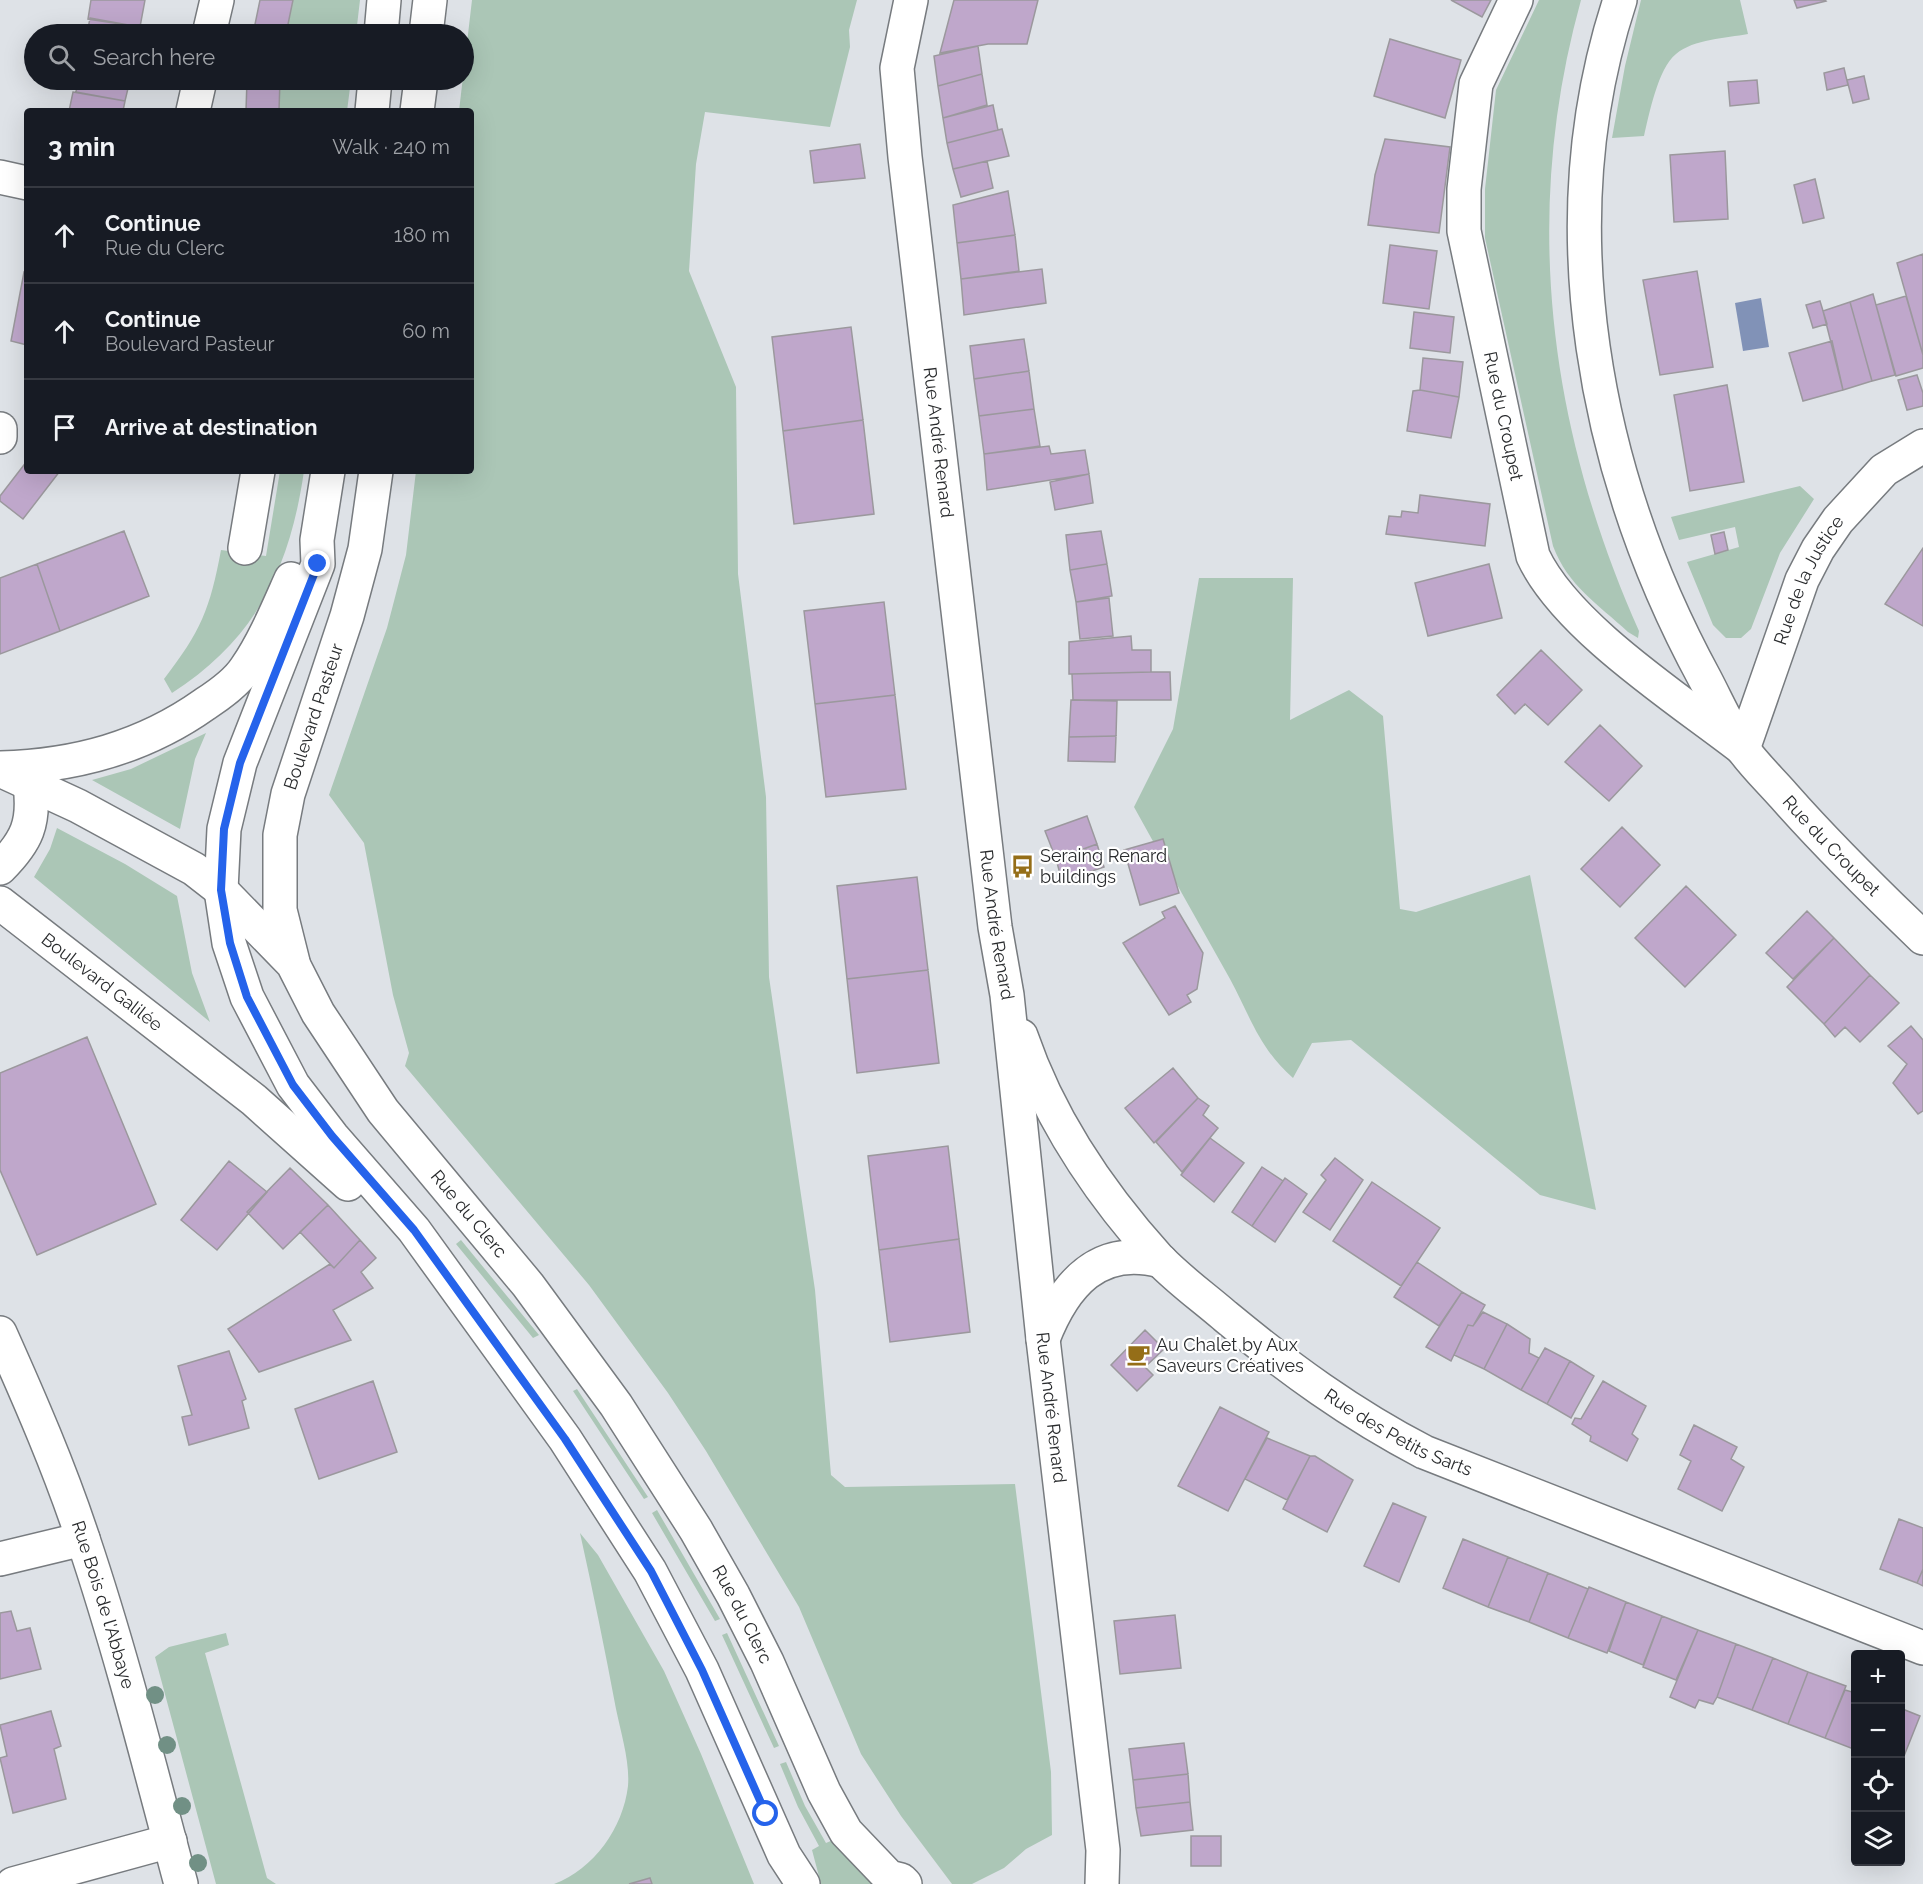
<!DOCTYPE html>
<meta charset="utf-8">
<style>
:root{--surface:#171b24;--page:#20242c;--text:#f1f3f6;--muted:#9ea1a6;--line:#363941}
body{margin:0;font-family:Raleway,sans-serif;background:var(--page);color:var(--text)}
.controls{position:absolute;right:18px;bottom:18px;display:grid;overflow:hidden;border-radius:6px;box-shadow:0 6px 24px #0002}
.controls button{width:54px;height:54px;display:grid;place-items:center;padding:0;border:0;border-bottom:2px solid var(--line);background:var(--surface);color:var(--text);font:30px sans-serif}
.stop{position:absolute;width:18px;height:18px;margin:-14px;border:4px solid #2563eb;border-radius:50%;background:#fff}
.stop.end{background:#2563eb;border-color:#fff;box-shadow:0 2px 6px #0008}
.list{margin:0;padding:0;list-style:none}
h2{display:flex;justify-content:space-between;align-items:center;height:78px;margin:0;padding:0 24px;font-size:26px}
h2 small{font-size:20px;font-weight:400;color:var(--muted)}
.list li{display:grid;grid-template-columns:39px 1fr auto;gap:18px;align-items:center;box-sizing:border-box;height:96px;padding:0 24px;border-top:2px solid var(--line)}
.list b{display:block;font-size:22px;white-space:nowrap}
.list p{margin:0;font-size:20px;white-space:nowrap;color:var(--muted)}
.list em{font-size:20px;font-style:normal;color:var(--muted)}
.icon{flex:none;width:33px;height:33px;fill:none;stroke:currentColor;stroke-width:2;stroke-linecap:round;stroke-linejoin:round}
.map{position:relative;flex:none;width:1923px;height:1884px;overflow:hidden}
.search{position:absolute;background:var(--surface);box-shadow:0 6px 24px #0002;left:24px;top:24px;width:450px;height:66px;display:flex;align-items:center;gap:15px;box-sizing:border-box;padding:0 21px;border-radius:33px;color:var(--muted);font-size:22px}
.panel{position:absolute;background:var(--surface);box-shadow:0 6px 24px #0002;left:24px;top:108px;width:450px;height:366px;border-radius:6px}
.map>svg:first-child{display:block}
.green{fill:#abc6b6}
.water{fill:#8192b7}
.building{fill:#bfa7cb;stroke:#9b989d;stroke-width:1.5}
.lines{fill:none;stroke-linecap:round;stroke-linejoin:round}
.minor-casing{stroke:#777b7f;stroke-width:36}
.minor{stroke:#fff;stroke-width:33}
.tree{fill:#719085}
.route{stroke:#2563eb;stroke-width:8}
.labels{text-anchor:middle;stroke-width:4.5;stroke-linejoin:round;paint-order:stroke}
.street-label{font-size:18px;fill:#292b2d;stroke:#fff}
.poi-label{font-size:18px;fill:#292b2d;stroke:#fff;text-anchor:start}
</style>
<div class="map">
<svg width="1923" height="1884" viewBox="0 0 1923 1884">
<rect width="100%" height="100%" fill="#dee2e7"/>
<path class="green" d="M 293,0 L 360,0 L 356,34 L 286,34 Z
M 472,0 L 857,0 L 849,30 L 850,47 L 830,127 L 705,112 L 696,164 L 689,271 L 736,387 L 738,574 L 766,797 L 769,977 L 815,1290 L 831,1475 L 845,1487 L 1015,1484 L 1051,1772 L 1052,1835 L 1026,1849 L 1004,1868 L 972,1884 L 952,1884 L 901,1816 L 861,1754 L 799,1607 L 706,1451 L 668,1393 L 589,1285 L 405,1066 L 409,1053 L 393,995 L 364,843 L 329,795 L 387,628 L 406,555 L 416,471 L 471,471 L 471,111 L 459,111 Z
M 1539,0 L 1581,0 C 1521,216 1549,429 1639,631 L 1638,638 L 1628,632 C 1598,604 1568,586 1553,546 L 1485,238 L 1485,189 L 1496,90 Z
M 1641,0 L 1740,0 L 1748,34 C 1726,38 1694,39 1676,54 C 1658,68 1649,115 1644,136 L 1612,138 L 1625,66 Z
M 280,80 L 351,80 L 347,111 L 279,111 Z
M 280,471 L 304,471 C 290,568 256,639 172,693 L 164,679 C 201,631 210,609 221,550 L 266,556 Z
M 1800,486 L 1814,499 L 1780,553 L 1751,629 L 1741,638 L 1726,638 L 1713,625 L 1687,562 L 1739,547 L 1735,527 L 1679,540 L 1671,517 Z
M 1199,578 L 1293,578 L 1290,720 L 1349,690 L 1383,716 L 1400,909 L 1416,912 L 1530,875 L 1596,1210 L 1540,1195 L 1351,1040 L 1312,1043 L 1293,1078 C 1259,1048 1251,1018 1230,979 C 1198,922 1166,865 1134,807 L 1173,729 Z
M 206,733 L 195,759 L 180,829 L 92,780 L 131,769 Z
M 57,828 L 125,864 L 177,896 L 192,973 L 210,1022 L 34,877 L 50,849 Z
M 461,1240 L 539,1335 L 533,1338 L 456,1244 Z
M 577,1389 L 648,1497 L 644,1499 L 573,1391 Z
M 657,1510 L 720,1619 L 715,1621 L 652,1513 Z
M 580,1533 L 598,1555 L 664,1671 L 701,1754 L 754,1884 L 652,1884 L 650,1878 L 629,1884 L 554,1884 C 594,1869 623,1828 628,1786 C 630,1762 621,1733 616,1709 C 605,1650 593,1592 580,1533 Z
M 226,1633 L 229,1645 L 205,1653 L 267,1878 L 276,1884 L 216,1884 L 155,1657 L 169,1647 Z
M 727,1633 L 779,1746 L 774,1748 L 722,1635 Z
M 786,1762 L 805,1806 L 826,1843 L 833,1840 L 879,1884 L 821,1884 L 812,1850 L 819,1846 L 798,1807 L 780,1764 Z"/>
<path class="water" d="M 1761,298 L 1769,347 L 1743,351 L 1735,303 Z"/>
<path class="building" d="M 91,0 L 145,0 L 140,27 L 88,19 Z
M 260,0 L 293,0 L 286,34 L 253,34 Z
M 954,0 L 1038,0 L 1027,44 L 988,44 L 940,53 Z
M 1451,0 L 1491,0 L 1482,17 Z
M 1794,0 L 1825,0 L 1826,1 L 1797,8 Z
M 90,18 L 140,27 L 138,34 L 87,34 Z
M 1390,39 L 1461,60 L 1445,118 L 1374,96 Z
M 978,46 L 982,74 L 938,86 L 934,56 Z
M 1844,68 L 1848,85 L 1827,90 L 1824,73 Z
M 982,74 L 987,105 L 943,118 L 938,86 Z
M 1864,76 L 1869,99 L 1853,103 L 1847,80 Z
M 78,80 L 130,80 L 125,101 L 76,92 Z
M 247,80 L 280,80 L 279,111 L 246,111 Z
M 1757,80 L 1759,103 L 1730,106 L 1728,82 Z
M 73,92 L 125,101 L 123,111 L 69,111 Z
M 993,105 L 998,130 L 947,143 L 943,118 Z
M 1002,129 L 1009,156 L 953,169 L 947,143 Z
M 1385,139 L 1450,147 L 1439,233 L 1368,225 L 1375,175 Z
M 860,144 L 865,178 L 814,183 L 810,151 Z
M 1725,151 L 1728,219 L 1674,222 L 1670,155 Z
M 987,161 L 993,188 L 961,197 L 953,169 Z
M 1815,179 L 1824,218 L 1803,223 L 1794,185 Z
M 1008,191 L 1015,235 L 957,243 L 953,205 Z
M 1015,235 L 1019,271 L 961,279 L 957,243 Z
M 1390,245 L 1437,251 L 1429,309 L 1383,303 Z
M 1923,254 L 1923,355 L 1897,263 Z
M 1042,269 L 1046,303 L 964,315 L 961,279 Z
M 1697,271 L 1713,367 L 1660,375 L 1643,280 Z
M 24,272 L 27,273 L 27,345 L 11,341 Z
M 1873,294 L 1895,375 L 1872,381 L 1850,302 Z
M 1906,296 L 1923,355 L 1923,368 L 1896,376 L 1876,305 Z
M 1820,301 L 1827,324 L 1813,328 L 1806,305 Z
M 1850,302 L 1872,381 L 1843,390 L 1823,311 Z
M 1414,312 L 1454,317 L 1450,353 L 1410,348 Z
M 851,327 L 863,420 L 783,431 L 772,337 Z
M 1024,339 L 1029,371 L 974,379 L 970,346 Z
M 1832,341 L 1843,390 L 1803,401 L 1789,353 Z
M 1423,358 L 1463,362 L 1459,397 L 1420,390 Z
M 1029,371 L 1034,409 L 979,416 L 974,379 Z
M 1917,375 L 1923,393 L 1923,406 L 1907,410 L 1898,380 Z
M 1727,385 L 1744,482 L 1690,491 L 1674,395 Z
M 1420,390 L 1459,397 L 1451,438 L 1407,431 L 1413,391 Z
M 1034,409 L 1040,446 L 984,454 L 979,416 Z
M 863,420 L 874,514 L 794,524 L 783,431 Z
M 1049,446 L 1051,454 L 1085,450 L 1089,474 L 987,490 L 984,454 Z
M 27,461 L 27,471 L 60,471 L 23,519 L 0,501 L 0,496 Z
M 1089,474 L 1093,503 L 1055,510 L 1050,482 Z
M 1420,495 L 1490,504 L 1485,546 L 1386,534 L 1389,516 L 1401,517 L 1402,511 L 1418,513 Z
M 124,531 L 149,596 L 60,631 L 37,564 Z
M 1101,531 L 1107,564 L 1070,570 L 1066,535 Z
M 1724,532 L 1728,550 L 1715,554 L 1711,535 Z
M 1923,548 L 1923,626 L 1885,604 Z
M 37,564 L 60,631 L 0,654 L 0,578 Z
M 1107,564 L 1112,596 L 1076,602 L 1070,570 Z
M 1489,564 L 1502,618 L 1428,636 L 1415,583 Z
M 1109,598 L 1113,636 L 1080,639 L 1076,602 Z
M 884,602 L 895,695 L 815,704 L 804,611 Z
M 1131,636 L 1132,650 L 1151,650 L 1151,672 L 1069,674 L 1069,642 Z
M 1541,650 L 1582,690 L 1548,725 L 1525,704 L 1515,714 L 1497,695 Z
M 1151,672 L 1170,672 L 1171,700 L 1073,700 L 1072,674 Z
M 895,695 L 906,789 L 826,797 L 815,704 Z
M 1071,700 L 1117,701 L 1116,736 L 1069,737 Z
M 1600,725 L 1642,766 L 1609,801 L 1565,762 Z
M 1116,736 L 1115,762 L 1068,761 L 1069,737 Z
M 1087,816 L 1097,844 L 1056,859 L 1045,831 Z
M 1622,827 L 1660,865 L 1620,907 L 1581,869 Z
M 1163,839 L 1179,893 L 1140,905 L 1124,850 Z
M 1097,844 L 1104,867 L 1062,881 L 1056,859 Z
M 917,877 L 928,970 L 847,979 L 837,886 Z
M 1686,886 L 1736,935 L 1685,987 L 1635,938 Z
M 1175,906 L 1203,953 L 1197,989 L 1187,995 L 1191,1002 L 1169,1015 L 1123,943 L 1165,918 L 1162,912 Z
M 1807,911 L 1834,938 L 1793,979 L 1766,953 Z
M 1834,938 L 1870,975 L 1824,1024 L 1787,987 Z
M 928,970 L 939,1063 L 857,1073 L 847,979 Z
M 1870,975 L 1899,1003 L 1860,1042 L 1845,1027 L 1835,1037 L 1824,1024 Z
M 1911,1026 L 1923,1040 L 1923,1111 L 1918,1114 L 1893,1083 L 1907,1064 L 1888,1046 Z
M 87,1037 L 156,1204 L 37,1255 L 0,1170 L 0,1073 Z
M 1173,1068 L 1198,1098 L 1154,1143 L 1125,1108 Z
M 1198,1098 L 1209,1106 L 1203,1115 L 1218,1128 L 1182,1172 L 1156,1142 Z
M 1210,1138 L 1244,1163 L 1214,1202 L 1181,1175 Z
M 948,1146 L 959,1239 L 879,1250 L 868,1156 Z
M 1335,1158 L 1363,1180 L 1330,1230 L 1303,1212 L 1326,1180 L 1321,1175 Z
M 229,1161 L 267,1192 L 217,1250 L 181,1220 Z
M 1262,1167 L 1283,1181 L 1252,1226 L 1232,1212 Z
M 290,1168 L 328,1205 L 283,1249 L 247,1212 Z
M 1285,1178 L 1307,1194 L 1275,1242 L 1252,1226 Z
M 1372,1182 L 1440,1228 L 1401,1286 L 1333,1241 Z
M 328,1205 L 360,1240 L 334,1268 L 300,1232 Z
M 959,1239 L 970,1332 L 890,1342 L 879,1250 Z
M 360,1240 L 376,1258 L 361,1272 L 373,1288 L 333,1310 L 351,1340 L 259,1372 L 228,1329 L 330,1264 L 334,1268 Z
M 1417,1262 L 1462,1292 L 1439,1326 L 1394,1297 Z
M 1462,1292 L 1485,1305 L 1473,1326 L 1468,1325 L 1451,1361 L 1426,1347 Z
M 1483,1312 L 1507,1324 L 1484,1369 L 1454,1355 L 1468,1325 L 1473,1326 Z
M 1507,1324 L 1530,1339 L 1529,1353 L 1539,1358 L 1521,1390 L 1484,1369 Z
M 1145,1330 L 1164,1349 L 1145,1367 L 1153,1375 L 1137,1391 L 1111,1365 Z
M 1545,1348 L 1570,1361 L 1547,1404 L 1521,1390 Z
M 229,1351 L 246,1399 L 242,1401 L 249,1428 L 189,1445 L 182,1417 L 192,1415 L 178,1366 Z
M 1570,1361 L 1594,1376 L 1571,1418 L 1547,1404 Z
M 373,1381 L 397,1452 L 319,1479 L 295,1409 Z
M 1603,1381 L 1646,1406 L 1632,1434 L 1638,1439 L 1627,1461 L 1590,1441 L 1591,1436 L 1572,1424 L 1575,1418 L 1581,1419 Z
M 1220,1407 L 1269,1432 L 1228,1511 L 1178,1486 Z
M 1694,1425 L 1737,1447 L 1731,1459 L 1744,1467 L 1722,1511 L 1678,1489 L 1691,1461 L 1680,1455 Z
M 1267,1438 L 1310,1456 L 1287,1500 L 1245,1479 Z
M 1310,1456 L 1315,1456 L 1353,1480 L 1327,1532 L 1283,1509 Z
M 1393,1503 L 1426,1517 L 1399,1582 L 1364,1566 Z
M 1899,1519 L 1923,1528 L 1923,1569 L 1917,1583 L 1880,1569 Z
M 1463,1539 L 1508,1557 L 1488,1607 L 1443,1588 Z
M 1508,1557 L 1548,1573 L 1529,1622 L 1488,1607 Z
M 1923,1569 L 1923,1586 L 1917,1583 Z
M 1548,1573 L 1588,1589 L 1568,1638 L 1529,1622 Z
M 1589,1587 L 1626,1602 L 1607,1653 L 1568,1638 Z
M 1626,1602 L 1662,1616 L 1643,1665 L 1609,1651 Z
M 11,1611 L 17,1631 L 30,1628 L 41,1669 L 0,1679 L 0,1613 Z
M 1175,1615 L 1181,1668 L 1120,1674 L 1114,1621 Z
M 1662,1616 L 1698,1630 L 1676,1680 L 1643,1667 Z
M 1698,1630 L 1736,1644 L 1717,1697 L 1713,1704 L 1699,1700 L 1695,1708 L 1670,1697 Z
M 1736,1644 L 1773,1658 L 1752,1710 L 1717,1697 Z
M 1773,1658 L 1808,1672 L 1788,1724 L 1752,1710 Z
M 1808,1672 L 1846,1686 L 1825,1738 L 1788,1724 Z
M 1845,1690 L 1856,1693 L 1856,1750 L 1825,1738 Z
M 1900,1708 L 1920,1716 L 1900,1766 Z
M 51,1711 L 61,1746 L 54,1749 L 66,1799 L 13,1813 L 0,1758 L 7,1756 L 0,1725 Z
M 1184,1743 L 1188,1774 L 1133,1780 L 1129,1749 Z
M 1188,1774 L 1190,1802 L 1136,1808 L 1133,1780 Z
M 1190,1802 L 1193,1830 L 1141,1836 L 1136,1808 Z
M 1191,1836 L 1221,1836 L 1221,1866 L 1191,1866 Z
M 650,1878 L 652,1884 L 629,1884 Z"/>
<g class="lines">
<defs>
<g id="minor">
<path id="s1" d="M 911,0 L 897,68 L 905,157 L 995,927 L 1007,995 L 1043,1339 L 1103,1850 L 1102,1884"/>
<path id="s2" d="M 1516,0 L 1476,84 L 1464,189 L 1464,231 L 1533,556 C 1566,627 1680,700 1743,749 L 1802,580 L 1818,549 L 1838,520 L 1884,470 L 1923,446"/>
<path id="s3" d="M 1620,0 C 1546,225 1594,475 1705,679 C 1717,702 1728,727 1742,748 C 1754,765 1770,780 1784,796 C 1828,846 1875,892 1923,938"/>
<path d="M 209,34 L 217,0"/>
<path d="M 381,34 L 384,0"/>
<path d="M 426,34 L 430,0"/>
<path d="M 193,111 L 200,80"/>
<path d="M 372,111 L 375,80"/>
<path d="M 417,111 L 421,80"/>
<path d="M 0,177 L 27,183"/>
<path d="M 0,429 L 0,437"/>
<path d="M 328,471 L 317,540 L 318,564 L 240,763 L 224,829 L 221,890 L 229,943 L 247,997 L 293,1085 L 332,1136 L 414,1230 L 565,1439 L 650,1571 L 702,1670 L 784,1855 L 803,1884"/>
<path d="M 245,548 L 258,471"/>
<path d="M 0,768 C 75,766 143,748 205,704 C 219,695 237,682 246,668 C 264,642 278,608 291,579"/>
<path id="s4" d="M 0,770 L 78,806 L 194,869 L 221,890 L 293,964 L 318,1013 L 383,1111 L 528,1285 L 616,1405 L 696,1530 L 733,1595 L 767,1662 L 824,1792 L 846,1832 L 889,1877 L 901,1880 L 905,1884"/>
<path d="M 0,868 C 27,841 35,823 30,785"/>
<path id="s5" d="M 0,903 L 254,1100 L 348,1184"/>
<path id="s6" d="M 293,962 L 280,910 L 280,835 L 288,794 L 347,616 L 365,549 L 376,471"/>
<path id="s7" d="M 1021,1036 C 1049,1118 1101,1195 1159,1259 C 1179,1280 1203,1297 1225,1316 C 1288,1368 1351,1414 1424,1452 L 1923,1648"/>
<path id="s8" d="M 0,1333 C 30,1400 60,1469 83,1539 C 121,1652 150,1768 181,1884"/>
<path d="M 1043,1339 C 1064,1285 1098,1244 1161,1261"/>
<path d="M 0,1559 L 83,1539"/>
<path d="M 13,1884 L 170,1841"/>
</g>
</defs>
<use href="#minor" class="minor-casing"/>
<use href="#minor" class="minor"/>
</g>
<g class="tree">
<circle cx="155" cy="1695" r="9"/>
<circle cx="167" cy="1745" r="9"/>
<circle cx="182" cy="1806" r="9"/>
<circle cx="198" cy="1863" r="9"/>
</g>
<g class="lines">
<path class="route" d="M 318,564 L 240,763 L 224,829 L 221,890 L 230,943 L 247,997 L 293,1085 L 332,1136 L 414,1230 L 565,1439 L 651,1571 L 702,1670 L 766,1814"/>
</g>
<defs>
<symbol id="bus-bare" viewBox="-9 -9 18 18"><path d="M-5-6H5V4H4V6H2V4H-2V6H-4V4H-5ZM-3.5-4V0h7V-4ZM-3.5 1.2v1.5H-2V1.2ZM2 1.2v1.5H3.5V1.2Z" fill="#956e18" stroke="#fff" stroke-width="2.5" paint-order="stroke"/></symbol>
<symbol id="cafe-bare" viewBox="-9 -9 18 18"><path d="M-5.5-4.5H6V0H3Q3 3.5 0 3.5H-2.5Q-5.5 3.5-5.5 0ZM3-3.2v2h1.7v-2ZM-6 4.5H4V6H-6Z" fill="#956e18" stroke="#fff" stroke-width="2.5" paint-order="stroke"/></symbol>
</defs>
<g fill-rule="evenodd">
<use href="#bus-bare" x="1006" y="850" width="33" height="33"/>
<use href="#cafe-bare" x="1122" y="1338" width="33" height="33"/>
</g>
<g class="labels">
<g class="street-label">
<text dy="6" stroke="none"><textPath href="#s2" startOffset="430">Rue du Croupet</textPath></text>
<text dy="6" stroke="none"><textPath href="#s1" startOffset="446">Rue André Renard</textPath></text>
<text dy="6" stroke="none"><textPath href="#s2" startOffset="1042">Rue de la Justice</textPath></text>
<text dy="6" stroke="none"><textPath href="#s6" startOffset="252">Boulevard Pasteur</textPath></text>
<text dy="6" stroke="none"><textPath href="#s3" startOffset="914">Rue du Croupet</textPath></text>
<text dy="6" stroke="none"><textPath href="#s1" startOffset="932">Rue André Renard</textPath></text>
<text dy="6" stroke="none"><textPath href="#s5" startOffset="129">Boulevard Galilée</textPath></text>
<text dy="6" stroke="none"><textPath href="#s4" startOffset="662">Rue du Clerc</textPath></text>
<text dy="6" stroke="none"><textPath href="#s1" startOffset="1418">Rue André Renard</textPath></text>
<text dy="6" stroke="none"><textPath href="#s7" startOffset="561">Rue des Petits Sarts</textPath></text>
<text dy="6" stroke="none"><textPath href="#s8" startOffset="291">Rue Bois de l'Abbaye</textPath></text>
<text dy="6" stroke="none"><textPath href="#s4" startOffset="1148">Rue du Clerc</textPath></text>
</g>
<g class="poi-label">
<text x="1040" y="862">Seraing Renard<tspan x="1040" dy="21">buildings</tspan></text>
<text x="1156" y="1351">Au Chalet by Aux<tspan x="1156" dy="21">Saveurs Créatives</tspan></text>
</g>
</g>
</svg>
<div class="controls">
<button>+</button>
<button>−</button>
<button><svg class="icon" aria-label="locate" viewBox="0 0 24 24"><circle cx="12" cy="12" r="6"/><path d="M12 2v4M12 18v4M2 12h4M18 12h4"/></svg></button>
<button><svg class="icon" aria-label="layers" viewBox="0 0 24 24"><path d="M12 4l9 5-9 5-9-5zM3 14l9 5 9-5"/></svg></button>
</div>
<div class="stop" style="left:766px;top:1814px"></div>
<div class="stop end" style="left:318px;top:564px"></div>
<div class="search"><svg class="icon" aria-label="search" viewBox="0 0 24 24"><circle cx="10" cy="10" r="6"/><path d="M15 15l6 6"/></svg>Search here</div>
<section class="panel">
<h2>3 min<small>Walk · 240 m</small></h2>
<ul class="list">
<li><svg class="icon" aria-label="ahead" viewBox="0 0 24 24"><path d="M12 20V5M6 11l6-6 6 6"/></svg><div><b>Continue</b><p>Rue du Clerc</p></div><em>180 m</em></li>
<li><svg class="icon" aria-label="ahead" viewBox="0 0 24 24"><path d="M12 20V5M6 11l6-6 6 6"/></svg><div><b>Continue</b><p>Boulevard Pasteur</p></div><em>60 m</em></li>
<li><svg class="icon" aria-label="arrive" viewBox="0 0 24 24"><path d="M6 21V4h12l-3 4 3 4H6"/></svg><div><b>Arrive at destination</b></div></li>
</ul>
</section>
</div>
